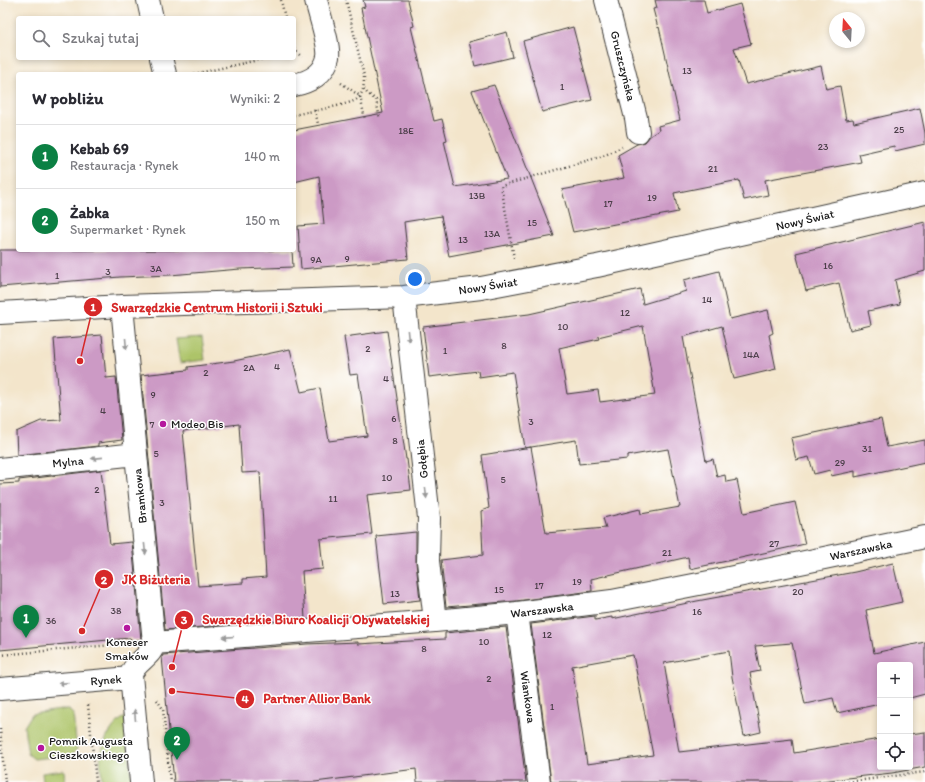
<!DOCTYPE html>
<html lang="pl">
<meta charset="utf-8">
<style>
:root{--surface:#fff;--page:#f7f7f7;--text:#2b2b33;--muted:#7c7c81;--line:#e1e1e2;--accent:#0b8043}
body{margin:0;font-family:Itim,sans-serif;background:var(--page);color:var(--text)}
.controls{position:absolute;right:12px;bottom:12px;display:grid;overflow:hidden;border-radius:4px;box-shadow:0 2px 6px #0003}
.controls button{width:36px;height:36px;display:grid;place-items:center;padding:0;border:0;border-bottom:1px solid var(--line);background:var(--surface);color:var(--text);font:20px sans-serif}
.compass{position:absolute;left:829px;top:12px;width:36px;height:36px;border-radius:50%;background:var(--surface);box-shadow:0 2px 6px #0003;rotate:342deg}
.you{position:absolute;left:415px;top:279px;width:14px;height:14px;margin:-10px;border:3px solid #fff;border-radius:50%;background:#1a73e8;box-shadow:0 0 0 6px #1a73e833}
.badge{display:grid;place-items:center;width:26px;height:26px;border-radius:50%;background:var(--accent);color:#fff;font-size:13px;font-weight:700}
.pin{position:absolute;translate:-50% -33px;filter:drop-shadow(0 1px 2px #0008)}
.pin::after{content:'';position:absolute;top:21px;width:14px;height:12px;background:inherit;clip-path:polygon(0 0,100% 0,50% 100%)}
.list{margin:0;padding:0;list-style:none}
h2{display:flex;justify-content:space-between;align-items:center;height:52px;margin:0;padding:0 16px;font-size:17px}
h2 small{font-size:13px;font-weight:400;color:var(--muted)}
.list li{display:grid;grid-template-columns:26px 1fr auto;gap:12px;align-items:center;box-sizing:border-box;height:64px;padding:0 16px;border-top:1px solid var(--line)}
.list b{display:block;font-size:15px;white-space:nowrap}
.list p{margin:0;font-size:13px;white-space:nowrap;color:var(--muted)}
.list em{font-size:13px;font-style:normal;color:var(--muted)}
.icon{flex:none;width:22px;height:22px;fill:none;stroke:currentColor;stroke-width:2;stroke-linecap:round;stroke-linejoin:round}
.map{position:relative;flex:none;width:925px;height:782px;overflow:hidden}
.search{position:absolute;background:var(--surface);box-shadow:0 2px 6px #0003;left:16px;top:16px;width:280px;height:44px;display:flex;align-items:center;gap:10px;box-sizing:border-box;padding:0 14px;border-radius:4px;color:var(--muted);font-size:15px}
.panel{position:absolute;background:var(--surface);box-shadow:0 2px 6px #0003;left:16px;top:72px;width:280px;height:180px;border-radius:4px}
.map>svg:first-child{display:block}
.grass{fill:#adc469;stroke:#647042}
.building{fill:#cc9ac5;fill-rule:evenodd}
.lines{fill:none;stroke-linecap:round;stroke-linejoin:round}
.minor-casing{stroke:#3c3a36;stroke-width:24}
.path{stroke:#3c3a36;stroke-width:2.5;stroke-dasharray:1 3;stroke-linecap:butt}
.minor{stroke:#fff;stroke-width:22}
.oneway{fill:#999}
.poi-dot{fill:#b5179e;stroke:#fff;stroke-width:1.5}
.labels{text-anchor:middle;stroke-width:3;stroke-linejoin:round;paint-order:stroke}
.number-label{font-size:10px;fill:#483c46}
.street-label{font-size:12px;fill:#1c1c1c;stroke:#fff}
.poi-label{font-size:12px;fill:#1c1c1c;stroke:#fff;text-anchor:start}
.leader{fill:none;stroke:#d62828;stroke-width:1.5}
.callout-dot{fill:#d62828;stroke:#fff;stroke-width:1.5}
.mark-label{font-size:12px;text-anchor:middle;font-weight:bold;fill:#fff}
.callout-label{font-size:13px;text-anchor:middle;font-weight:bold;fill:#d62828;stroke:#fff;stroke-width:3;stroke-linejoin:round;paint-order:stroke}
</style>
<div class="map">
<svg width="925" height="782" viewBox="0 0 925 782">
<rect width="100%" height="100%" fill="#fff"/>
<filter id="ink" filterUnits="userSpaceOnUse"><feTurbulence type="fractalNoise" baseFrequency=".025" numOctaves="2"/><feDisplacementMap in="SourceGraphic" scale="8" xChannelSelector="R" yChannelSelector="G"/><feConvolveMatrix kernelMatrix="1 2 1 2 8 2 1 2 1" color-interpolation-filters="sRGB"/></filter>
<filter id="wash" filterUnits="userSpaceOnUse"><feTurbulence type="fractalNoise" baseFrequency=".012" numOctaves="4" result="noise"/><feDisplacementMap in="SourceGraphic" scale="16" xChannelSelector="R" yChannelSelector="G"/><feGaussianBlur stdDeviation="0.9" result="paint"/><feColorMatrix in="noise" values="0 0 0 0 0 0 0 0 0 0 0 0 0 0 0 0 0 1.4 0 .05"/><feComposite in="paint" operator="in"/></filter>
<g filter="url(#wash)">
<rect width="100%" height="100%" fill="#f3e5cb"/>
<path class="grass" d="M 202,337 L 205,360 L 180,363 L 176,339 Z
M 68,709 L 73,714 L 77,749 L 72,755 L 34,759 L 28,754 L 24,727 L 32,714 Z
M 125,717 L 132,782 L 102,782 C 102,773 99,762 101,753 C 104,740 113,723 125,717 Z
M 64,770 L 65,782 L 43,782 L 42,773 Z"/>
<g id="blocks">
<path class="building" d="M 363,0 L 408,0 L 414,26 L 411,27 L 434,121 L 442,119 L 447,140 L 444,141 L 455,187 L 507,179 L 472,91 L 494,85 L 554,236 L 449,256 L 441,216 L 404,222 L 408,259 L 301,269 L 298,226 L 324,224 L 319,176 L 294,182 L 294,130 L 383,113 L 361,8 L 365,7 Z
M 655,0 L 704,0 L 707,13 L 740,4 L 751,44 L 734,48 L 746,84 L 821,66 L 826,89 L 840,86 L 846,120 L 853,119 L 854,123 L 920,108 L 925,133 L 925,144 L 895,151 L 894,146 L 859,154 L 861,162 L 765,180 L 768,195 L 744,200 L 739,180 L 674,193 L 678,212 L 573,232 L 562,190 L 624,178 L 618,155 L 637,144 L 645,142 L 650,136 L 659,130 L 658,126 L 680,120 L 659,27 L 658,28 L 653,9 L 657,8 Z
M 573,27 L 592,100 L 542,112 L 523,41 Z
M 507,32 L 513,57 L 475,66 L 469,42 Z
M 925,222 L 925,271 L 895,280 L 900,304 L 868,311 L 871,325 L 850,330 L 839,283 L 806,291 L 796,253 Z
M 0,250 L 292,250 L 293,267 L 240,269 L 170,275 L 120,277 L 0,287 Z
M 719,271 L 730,319 L 768,310 L 773,333 L 769,335 L 776,369 L 734,379 L 722,326 L 683,337 L 706,461 L 713,459 L 717,477 L 725,475 L 726,482 L 737,480 L 744,513 L 795,502 L 805,544 L 690,569 L 688,557 L 591,579 L 592,591 L 516,601 L 446,607 L 441,560 L 483,555 L 481,511 L 489,508 L 482,455 L 531,447 L 546,533 L 606,528 L 603,518 L 640,509 L 641,514 L 680,507 L 668,449 L 627,456 L 627,459 L 579,464 L 576,440 L 525,448 L 513,372 L 479,377 L 478,371 L 429,377 L 423,327 L 529,314 L 640,289 L 643,304 L 686,291 L 684,280 ZM 643,326 L 655,395 L 600,402 L 598,390 L 567,394 L 559,348 L 599,339 L 598,337 Z
M 387,331 L 406,459 L 407,459 L 411,490 L 367,495 L 372,534 L 320,539 L 323,569 L 302,571 L 305,619 L 165,630 L 141,375 L 188,370 L 188,367 L 234,361 L 290,349 L 301,392 L 320,388 L 329,441 L 367,436 L 358,374 L 350,375 L 344,337 ZM 239,424 L 242,473 L 260,472 L 266,577 L 243,579 L 243,583 L 198,586 L 183,431 Z
M 102,335 L 106,378 L 116,377 L 122,440 L 98,443 L 98,446 L 17,455 L 16,432 L 41,421 L 61,420 L 54,339 Z
M 881,419 L 887,447 L 925,440 L 925,462 L 855,477 L 855,471 L 831,476 L 830,470 L 814,474 L 809,457 L 796,460 L 791,438 Z
M 101,470 L 110,544 L 132,542 L 141,640 L 132,640 L 130,638 L 0,650 L 0,484 L 19,483 L 19,480 Z
M 416,532 L 416,562 L 420,600 L 384,604 L 376,536 Z
M 893,563 L 902,602 L 866,610 L 874,653 L 925,642 L 925,694 L 910,698 L 910,665 L 880,665 L 880,704 L 837,713 L 833,698 L 805,704 L 792,643 L 755,646 L 760,671 L 750,673 L 761,732 L 744,736 L 732,677 L 729,651 L 664,663 L 679,752 L 792,739 L 794,753 L 880,739 L 880,767 L 910,767 L 910,734 L 925,732 L 925,767 L 892,773 L 811,782 L 551,782 L 531,624 L 595,616 L 595,620 L 612,617 L 612,619 L 697,601 L 855,572 ZM 633,655 L 653,755 L 587,764 L 572,666 Z
M 506,627 L 526,782 L 417,782 L 416,769 L 315,782 L 174,782 L 162,657 L 163,655 L 307,644 L 358,642 L 358,644 L 445,639 L 445,633 Z"/>
</g>
</g>
<g filter="url(#ink)">
<use href="#blocks" fill-opacity="0" stroke="#3c3a36" stroke-width="1"/>
<g class="lines">
<defs>
<path id="minor" d="M 148,0 L 152,18
M 606,0 L 636,118 L 638,132
M 161,58 L 165,74
M 294,85 C 309,82 325,74 328,57 C 330,45 319,14 316,0
M 404,297 L 429,518 L 428,561 L 435,621
M 122,306 L 154,643 C 153,656 134,662 131,675 L 141,782
M 0,313 L 122,306 L 404,297 L 481,288 L 597,266 L 925,193
M 0,469 L 136,454
M 517,613 L 539,782
M 154,643 L 435,621 L 517,613 L 612,601 L 719,580 L 925,537
M 0,689 L 131,678"/>
</defs>
<use href="#minor" class="minor-casing"/>
<path class="path" d="M 281,0 L 285,18
M 294,49 L 303,57
M 194,74 L 267,58
M 341,83 L 360,96 L 365,119
M 364,89 L 367,93 L 376,100 L 380,119
M 315,110 L 318,124
M 294,115 C 306,112 350,105 357,99 C 364,93 364,84 364,76 L 346,0
M 514,258 L 501,186 L 603,156 L 622,147
M 0,655 L 123,644
M 157,700 L 163,709 L 170,782
M 88,705 L 96,782
M 0,729 L 5,782
M 848,782 L 925,772"/>
<use href="#minor" class="minor"/>
</g>
<defs><path id="oneway-solid" d="M-6-.8H1V-3.2L6.5 0L1 3.2V.8H-6Z"/></defs>
<g class="oneway">
<use href="#oneway-solid" transform="translate(408 336) rotate(84)"/>
<use href="#oneway-solid" transform="translate(126 344) rotate(85)"/>
<use href="#oneway-solid" transform="translate(97 458) rotate(174)"/>
<use href="#oneway-solid" transform="translate(426 493) rotate(84)"/>
<use href="#oneway-solid" transform="translate(145 549) rotate(84)"/>
<use href="#oneway-solid" transform="translate(228 637) rotate(175)"/>
<use href="#oneway-solid" transform="translate(64 683) rotate(175)"/>
<use href="#oneway-solid" transform="translate(135 715) rotate(-95)"/>
</g>
</g>
<g class="poi-dot">
<circle cx="163" cy="424" r="4"/>
<circle cx="127" cy="628" r="4"/>
<circle cx="41" cy="748" r="4"/>
</g>
<g class="labels">
<g class="number-label">
<text x="687" y="74">13</text>
<text x="562" y="90">1</text>
<text x="899" y="133">25</text>
<text x="406" y="134">18E</text>
<text x="823" y="150">23</text>
<text x="713" y="172">21</text>
<text x="477" y="199">13B</text>
<text x="652" y="201">19</text>
<text x="608" y="207">17</text>
<text x="532" y="226">15</text>
<text x="492" y="237">13A</text>
<text x="463" y="243">13</text>
<text x="347" y="262">9</text>
<text x="316" y="263">9A</text>
<text x="828" y="269">16</text>
<text x="156" y="272">3A</text>
<text x="108" y="275">3</text>
<text x="57" y="279">1</text>
<text x="707" y="303">14</text>
<text x="625" y="316">12</text>
<text x="563" y="330">10</text>
<text x="504" y="349">8</text>
<text x="368" y="352">2</text>
<text x="445" y="354">1</text>
<text x="751" y="358">14A</text>
<text x="277" y="370">4</text>
<text x="249" y="371">2A</text>
<text x="206" y="376">2</text>
<text x="386" y="382">4</text>
<text x="153" y="398">9</text>
<text x="103" y="414">4</text>
<text x="394" y="422">6</text>
<text x="531" y="425">3</text>
<text x="152" y="428">7</text>
<text x="395" y="444">8</text>
<text x="867" y="452">31</text>
<text x="156" y="457">5</text>
<text x="840" y="466">29</text>
<text x="387" y="481">10</text>
<text x="503" y="483">5</text>
<text x="97" y="493">2</text>
<text x="333" y="502">11</text>
<text x="162" y="506">3</text>
<text x="774" y="547">27</text>
<text x="667" y="556">21</text>
<text x="577" y="585">19</text>
<text x="539" y="589">17</text>
<text x="499" y="593">15</text>
<text x="798" y="595">20</text>
<text x="395" y="597">13</text>
<text x="116" y="614">38</text>
<text x="697" y="615">16</text>
<text x="51" y="624">36</text>
<text x="547" y="638">12</text>
<text x="484" y="645">10</text>
<text x="424" y="652">8</text>
<text x="489" y="682">2</text>
<text x="552" y="710">1</text>
</g>
<g class="street-label">
<text transform="translate(623 66) rotate(76)" y="4">Gruszczyńska</text>
<text transform="translate(805 220) rotate(-13)" y="4">Nowy Świat</text>
<text transform="translate(488 286) rotate(-9)" y="4">Nowy Świat</text>
<text transform="translate(422 459) rotate(-96)" y="4">Gołębia</text>
<text transform="translate(68 462) rotate(-6)" y="4">Mylna</text>
<text transform="translate(140 496) rotate(-96)" y="4">Bramkowa</text>
<text transform="translate(861 550) rotate(-12)" y="4">Warszawska</text>
<text transform="translate(542 610) rotate(-7)" y="4">Warszawska</text>
<text transform="translate(106 680) rotate(-5)" y="4">Rynek</text>
<text transform="translate(528 697) rotate(82)" y="4">Wiankowa</text>
</g>
<g class="poi-label">
<text x="171" y="428">Modeo Bis</text>
<text x="127" y="646" text-anchor="middle">Koneser<tspan x="127" dy="14">Smaków</tspan></text>
<text x="49" y="745">Pomnik Augusta<tspan x="49" dy="14">Cieszkowskiego</tspan></text>
</g>
</g>
<path class="leader" d="M80 361L93 307M82 631L104 579M172 667L184 620M172 691L245 699"/>
<g class="callout-dot">
<circle cx="80" cy="361" r="4"/>
<circle cx="82" cy="631" r="4"/>
<circle cx="172" cy="667" r="4"/>
<circle cx="172" cy="691" r="4"/>
<circle cx="93" cy="307" r="10"/>
<circle cx="104" cy="579" r="10"/>
<circle cx="184" cy="620" r="10"/>
<circle cx="245" cy="699" r="10"/>
</g>
<g class="mark-label">
<text x="93" y="311">1</text>
<text x="104" y="584">2</text>
<text x="184" y="624">3</text>
<text x="245" y="703">4</text>
</g>
<g class="callout-label">
<text x="217" y="312">Swarzędzkie Centrum Historii i Sztuki</text>
<text x="156" y="584">JK Biżuteria</text>
<text x="316" y="624">Swarzędzkie Biuro Koalicji Obywatelskiej</text>
<text x="317" y="703">Partner Allior Bank</text>
</g>
</svg>
<div class="controls">
<button>+</button>
<button>−</button>
<button><svg class="icon" aria-label="locate" viewBox="0 0 24 24"><circle cx="12" cy="12" r="6"/><path d="M12 2v4M12 18v4M2 12h4M18 12h4"/></svg></button>
</div>
<svg class="compass" viewBox="-18 -18 36 36"><path d="M0-13l5 13h-10z" fill="#e53935"/><path d="M0 13l5-13h-10z" fill="#7c7c81"/></svg>
<div class="you"></div>
<div class="pin badge" style="left:26px;top:638px">1</div>
<div class="pin badge" style="left:177px;top:760px">2</div>
<div class="search"><svg class="icon" aria-label="search" viewBox="0 0 24 24"><circle cx="10" cy="10" r="6"/><path d="M15 15l6 6"/></svg>Szukaj tutaj</div>
<section class="panel">
<h2>W pobliżu<small>Wyniki: 2</small></h2>
<ul class="list">
<li><span class="badge">1</span><div><b>Kebab 69</b><p>Restauracja · Rynek</p></div><em>140 m</em></li>
<li><span class="badge">2</span><div><b>Żabka</b><p>Supermarket · Rynek</p></div><em>150 m</em></li>
</ul>
</section>
</div>
